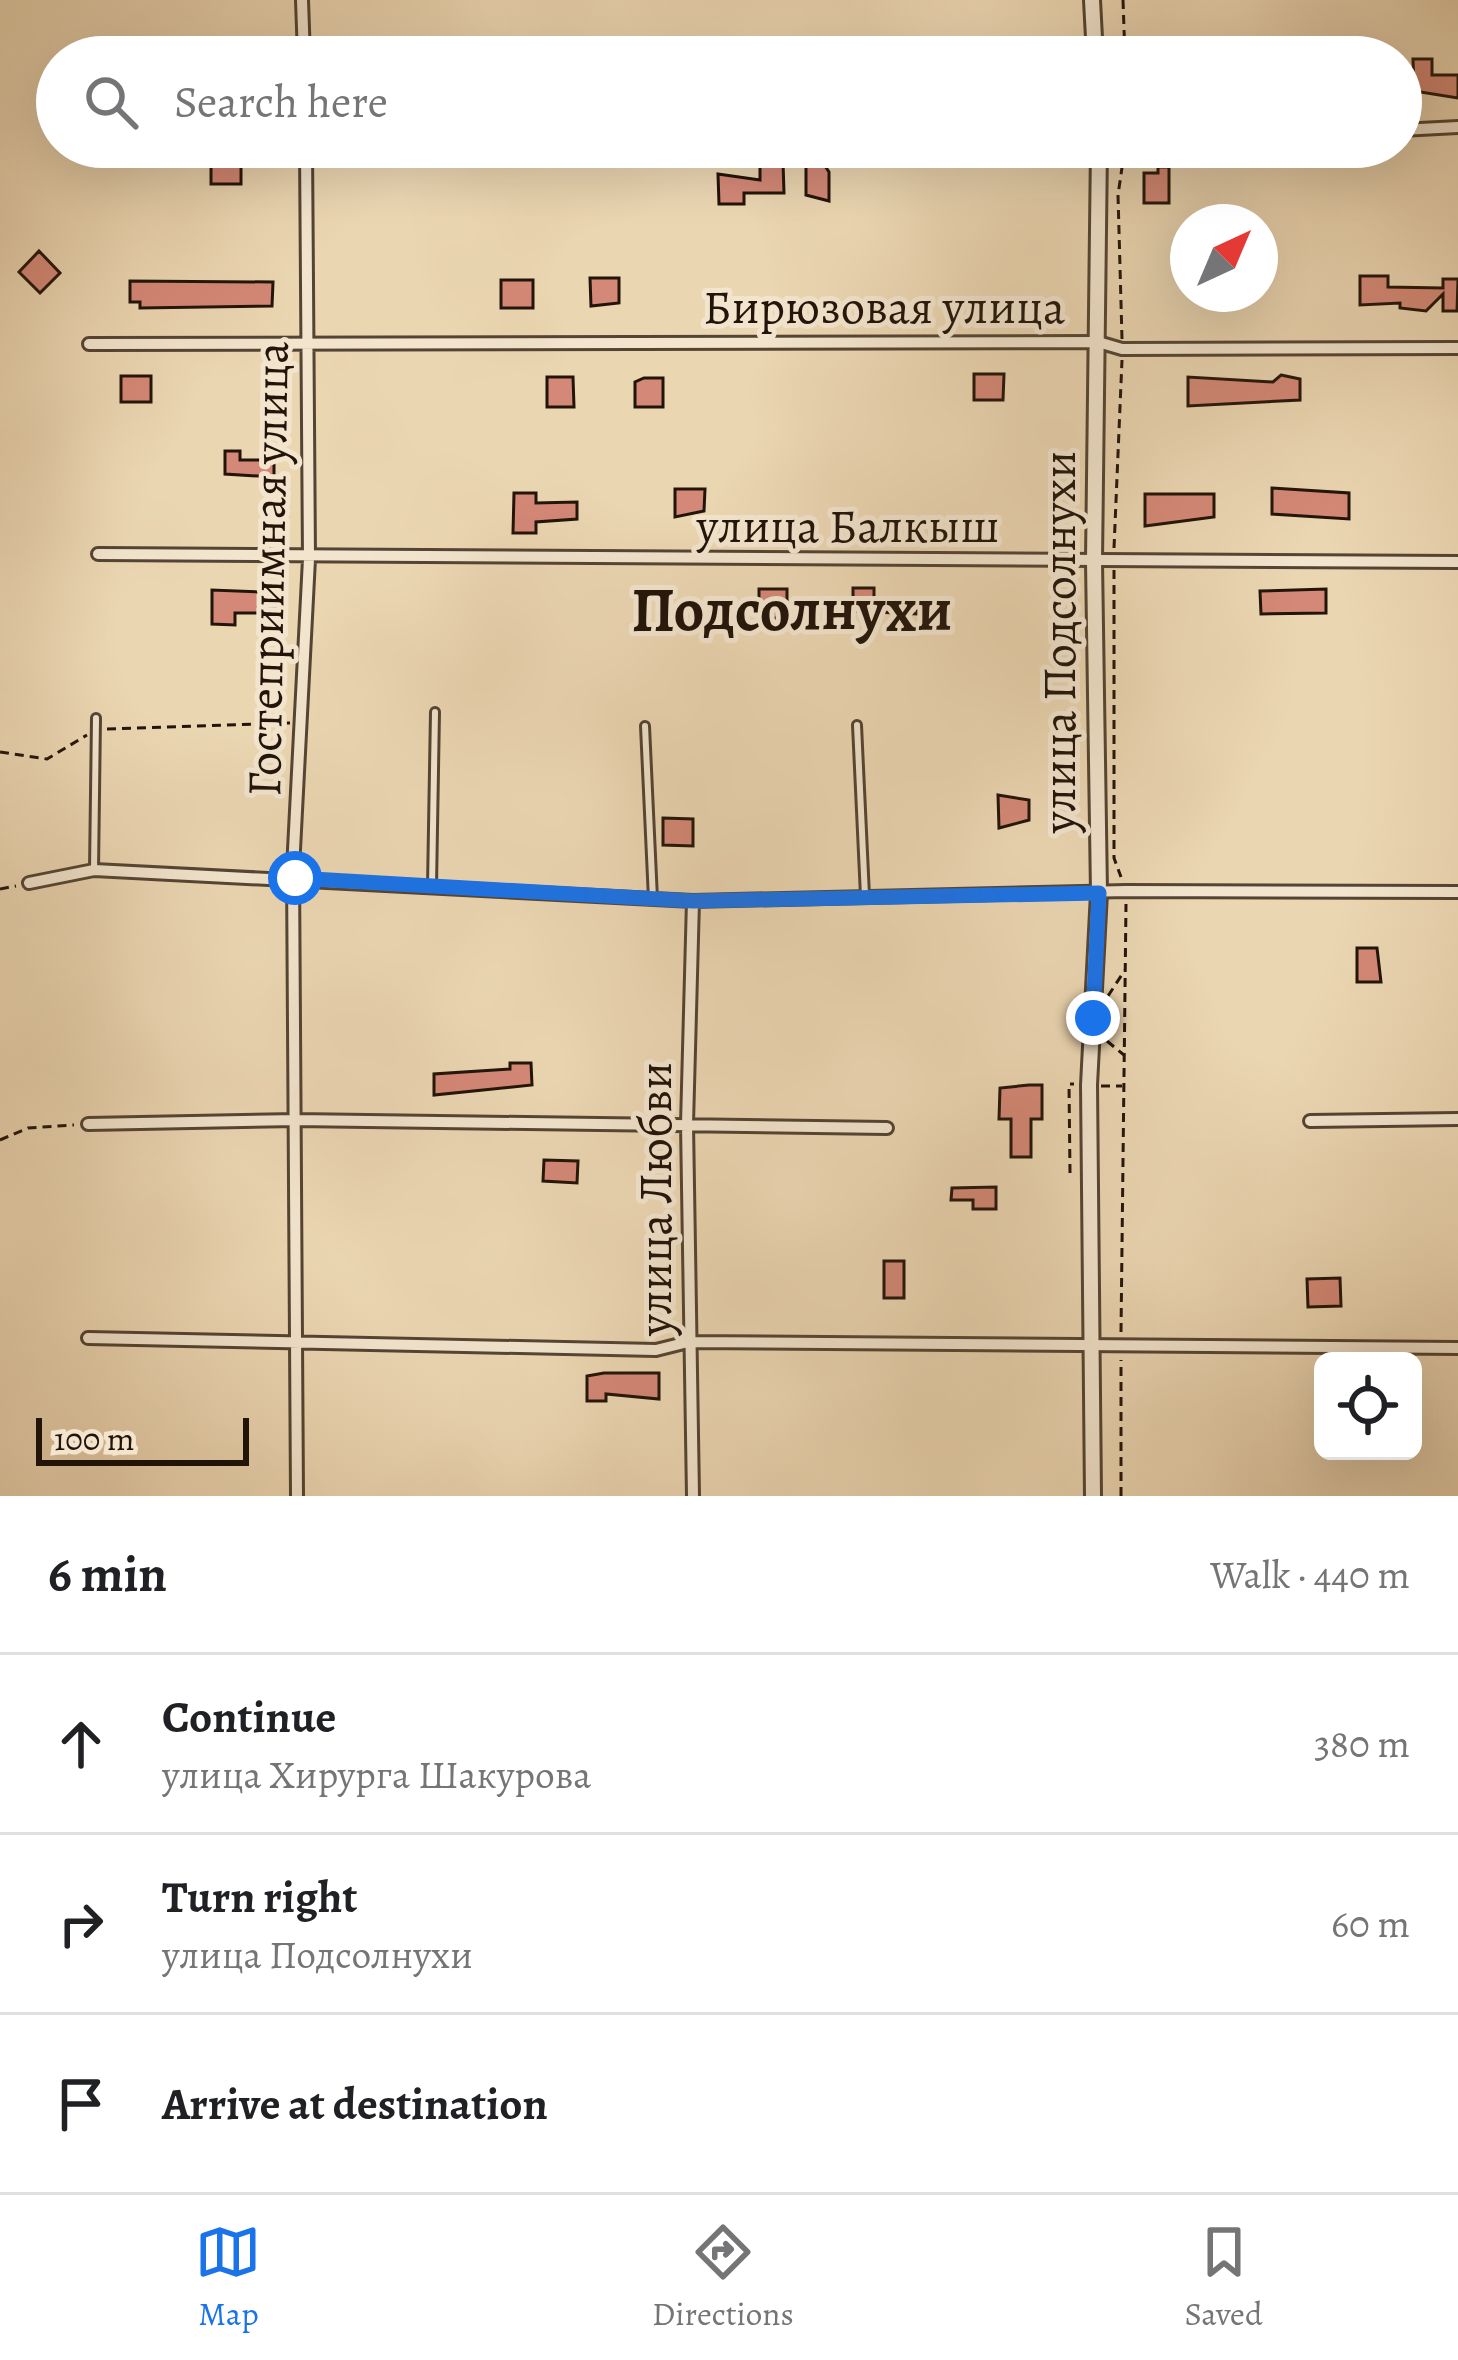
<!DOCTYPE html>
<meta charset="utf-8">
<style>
:root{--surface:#fff;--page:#f2f2f2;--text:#202124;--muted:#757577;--line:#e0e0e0;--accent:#1a73e8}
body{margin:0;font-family:Alegreya,serif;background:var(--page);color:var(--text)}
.controls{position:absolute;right:36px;bottom:36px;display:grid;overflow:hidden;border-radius:18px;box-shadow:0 12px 48px #0002}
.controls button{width:108px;height:108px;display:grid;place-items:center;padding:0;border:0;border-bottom:3px solid var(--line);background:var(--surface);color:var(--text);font:60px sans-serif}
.compass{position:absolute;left:1170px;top:204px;width:108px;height:108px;border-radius:50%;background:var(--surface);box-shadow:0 12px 48px #0002;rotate:44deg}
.scale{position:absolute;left:36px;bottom:30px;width:213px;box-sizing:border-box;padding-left:12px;border:6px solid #221409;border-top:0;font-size:33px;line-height:42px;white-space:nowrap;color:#221409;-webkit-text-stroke:9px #f2e4cd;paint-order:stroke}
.stop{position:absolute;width:36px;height:36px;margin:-27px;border:9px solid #1a73e8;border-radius:50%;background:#fff}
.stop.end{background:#1a73e8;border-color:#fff;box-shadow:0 3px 12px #0008}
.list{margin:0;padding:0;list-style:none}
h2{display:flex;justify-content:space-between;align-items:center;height:156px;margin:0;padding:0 48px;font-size:51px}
h2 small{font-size:39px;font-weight:400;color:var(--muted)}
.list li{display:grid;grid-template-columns:78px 1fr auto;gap:36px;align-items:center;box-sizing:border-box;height:180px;padding:0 48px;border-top:3px solid var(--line)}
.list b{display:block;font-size:45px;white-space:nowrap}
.list p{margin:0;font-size:39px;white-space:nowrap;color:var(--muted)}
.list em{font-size:39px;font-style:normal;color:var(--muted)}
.icon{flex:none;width:66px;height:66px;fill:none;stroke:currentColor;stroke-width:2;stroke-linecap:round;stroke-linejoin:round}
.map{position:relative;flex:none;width:1458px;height:1496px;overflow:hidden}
.search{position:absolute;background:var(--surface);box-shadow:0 12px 48px #0002;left:36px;right:36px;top:36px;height:132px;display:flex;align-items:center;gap:30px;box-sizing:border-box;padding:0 42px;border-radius:66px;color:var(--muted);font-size:45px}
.sheet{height:696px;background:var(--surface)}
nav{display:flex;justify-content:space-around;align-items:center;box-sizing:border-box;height:168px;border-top:3px solid var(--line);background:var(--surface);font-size:33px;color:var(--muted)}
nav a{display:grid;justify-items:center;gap:6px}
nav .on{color:var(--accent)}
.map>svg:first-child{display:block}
.building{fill:#d48877;stroke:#221409;stroke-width:3}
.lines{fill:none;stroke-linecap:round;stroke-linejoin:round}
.service-casing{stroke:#544433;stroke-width:12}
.minor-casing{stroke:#544433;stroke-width:16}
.tertiary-casing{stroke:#544433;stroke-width:20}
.path{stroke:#221409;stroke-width:3;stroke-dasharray:9 6;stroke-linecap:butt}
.service{stroke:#f2e4cd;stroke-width:6}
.minor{stroke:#f2e4cd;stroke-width:10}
.tertiary{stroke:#f2e4cd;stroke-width:14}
.route{stroke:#1a73e8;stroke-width:15}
.labels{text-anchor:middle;stroke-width:10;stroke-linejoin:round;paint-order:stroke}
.street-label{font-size:48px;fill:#221409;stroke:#f2e4cd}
.district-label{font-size:60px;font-weight:bold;fill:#221409;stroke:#f2e4cd}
</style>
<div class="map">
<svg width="1458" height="1496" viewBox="0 0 1458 1496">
<rect width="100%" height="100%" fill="#ebd6b2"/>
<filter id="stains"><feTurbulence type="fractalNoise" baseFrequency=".00167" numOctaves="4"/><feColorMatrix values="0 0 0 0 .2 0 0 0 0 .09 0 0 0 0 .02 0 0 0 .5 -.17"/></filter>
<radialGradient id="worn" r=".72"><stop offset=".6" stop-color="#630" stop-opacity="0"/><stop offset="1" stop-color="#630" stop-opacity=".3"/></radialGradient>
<path class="building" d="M 1413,59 L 1432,59 L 1432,75 L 1458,75 L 1458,98 L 1414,91 Z
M 224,151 L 228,159 L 241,158 L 241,184 L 211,184 L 211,159 L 220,158 Z
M 760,162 L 783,162 L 784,193 L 744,193 L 744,204 L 719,204 L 718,174 L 760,180 Z
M 806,166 L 825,166 L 829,172 L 829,201 L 806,195 Z
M 1158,167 L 1169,167 L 1169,203 L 1144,203 L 1144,173 L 1158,173 Z
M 39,251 L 60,273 L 40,293 L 19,272 Z
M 1360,276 L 1388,276 L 1388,287 L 1443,288 L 1443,279 L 1458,279 L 1457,311 L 1443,311 L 1443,294 L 1426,311 L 1400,308 L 1400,303 L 1360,305 Z
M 590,278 L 619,278 L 619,303 L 591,306 Z
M 501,280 L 533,280 L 533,308 L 501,308 Z
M 130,281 L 273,282 L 272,306 L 140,308 L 140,302 L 130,302 Z
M 974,374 L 1004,374 L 1003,400 L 974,400 Z
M 1281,375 L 1300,379 L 1300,400 L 1188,406 L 1188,377 L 1273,382 Z
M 121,376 L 151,376 L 151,402 L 121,402 Z
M 547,377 L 573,377 L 574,407 L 547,407 Z
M 644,378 L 663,378 L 663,407 L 635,407 L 635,382 Z
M 225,451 L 240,451 L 240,460 L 274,460 L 274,477 L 225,474 Z
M 1272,488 L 1349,493 L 1349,519 L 1272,514 Z
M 675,489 L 705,489 L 704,511 L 675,517 Z
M 514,493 L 536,493 L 536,503 L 577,502 L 577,519 L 536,522 L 536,533 L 513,533 Z
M 1145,494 L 1214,494 L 1214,517 L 1145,526 Z
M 262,588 L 278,588 L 278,613 L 235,613 L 235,625 L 212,624 L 212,590 L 262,592 Z
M 853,588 L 874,588 L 874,598 L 918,599 L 917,614 L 853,611 Z
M 759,589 L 787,589 L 787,618 L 759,618 Z
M 1326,589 L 1326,613 L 1261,614 L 1260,591 Z
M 998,795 L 1029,800 L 1029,820 L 999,828 Z
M 663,818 L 693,819 L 693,846 L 663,845 Z
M 1357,948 L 1377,948 L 1381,982 L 1357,982 Z
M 510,1063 L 531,1063 L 532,1085 L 434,1095 L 434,1074 L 510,1069 Z
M 1029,1085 L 1042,1085 L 1042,1119 L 1031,1119 L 1031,1157 L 1011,1157 L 1011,1119 L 999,1119 L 1000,1088 Z
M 544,1160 L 578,1161 L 577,1183 L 543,1181 Z
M 996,1187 L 996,1209 L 973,1209 L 973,1200 L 951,1200 L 952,1188 Z
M 884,1261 L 904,1261 L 904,1298 L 884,1298 Z
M 1340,1278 L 1341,1306 L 1308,1307 L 1307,1279 Z
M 604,1373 L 659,1373 L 659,1399 L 606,1394 L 606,1401 L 587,1401 L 587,1376 Z"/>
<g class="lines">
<defs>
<path id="service" d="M 857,725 L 865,896
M 645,726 L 653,899
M 94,870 L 96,718
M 432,886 L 435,712"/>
<path id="minor" d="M 302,0 L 304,57
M 1401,130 L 1458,127
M 89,344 L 1098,342 L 1122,349 L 1458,348
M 98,554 L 1458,562
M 29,883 L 94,870 L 693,901 L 1126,891 L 1458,892
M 1310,1121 L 1458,1119
M 88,1124 L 296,1120 L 887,1128
M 88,1338 L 656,1350 L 688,1342 L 1458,1348
M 297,1496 L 293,869 L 309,559 L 306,147
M 693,1496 L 687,1124 L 693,901"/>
<path id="tertiary" d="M 1092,0 L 1095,57
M 1093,1496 L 1089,1085 L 1099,893 L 1094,561 L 1099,147"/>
</defs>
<use href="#service" class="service-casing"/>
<use href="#minor" class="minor-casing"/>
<use href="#tertiary" class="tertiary-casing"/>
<path class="path" d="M 1123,0 L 1125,57
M 1122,339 L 1118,195 L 1125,147
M 1114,548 L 1122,360
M 1114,570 L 1114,858 L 1121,877
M 107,729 L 290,723
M 0,752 L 47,759 L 87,735
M 0,889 L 16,886
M 1108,996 L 1125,970
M 1107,1041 L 1124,1055
M 1101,1086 L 1122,1086
M 0,1140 L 28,1128 L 74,1125
M 1070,1173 L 1069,1084 L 1074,1084
M 1121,1332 L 1126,904
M 1121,1496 L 1121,1360"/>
<use href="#service" class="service"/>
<use href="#minor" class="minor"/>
<use href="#tertiary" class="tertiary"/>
</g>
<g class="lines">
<path class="route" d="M 295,878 L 693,901 L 1099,893 L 1093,1018"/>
</g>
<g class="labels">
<g class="street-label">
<text x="884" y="323">Бирюзовая улица</text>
<text x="848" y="542">улица Балкыш</text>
<text transform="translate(267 569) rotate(-89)" y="17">Гостеприимная улица</text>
<text transform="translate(1058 642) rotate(-90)" y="17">улица Подсолнухи</text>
<text transform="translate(654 1199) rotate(-90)" y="17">улица Любви</text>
</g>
<g class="district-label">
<text x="792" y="630">Подсолнухи</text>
</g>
</g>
<rect width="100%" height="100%" filter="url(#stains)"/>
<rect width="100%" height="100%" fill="url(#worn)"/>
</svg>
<div class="controls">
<button><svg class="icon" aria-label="locate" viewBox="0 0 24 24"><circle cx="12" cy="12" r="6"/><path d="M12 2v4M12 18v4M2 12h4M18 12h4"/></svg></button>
</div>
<svg class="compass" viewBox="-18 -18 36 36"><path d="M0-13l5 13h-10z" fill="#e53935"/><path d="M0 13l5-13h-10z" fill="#757577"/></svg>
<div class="scale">100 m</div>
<div class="stop" style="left:295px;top:878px"></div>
<div class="stop end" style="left:1093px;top:1018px"></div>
<div class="search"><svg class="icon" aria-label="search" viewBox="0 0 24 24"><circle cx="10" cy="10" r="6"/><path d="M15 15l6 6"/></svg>Search here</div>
</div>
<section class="sheet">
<h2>6 min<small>Walk · 440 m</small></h2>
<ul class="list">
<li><svg class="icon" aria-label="ahead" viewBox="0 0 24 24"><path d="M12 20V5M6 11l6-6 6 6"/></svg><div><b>Continue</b><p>улица Хирурга Шакурова</p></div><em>380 m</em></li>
<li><svg class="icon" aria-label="right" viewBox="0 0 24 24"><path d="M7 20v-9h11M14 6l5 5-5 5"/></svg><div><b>Turn right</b><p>улица Подсолнухи</p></div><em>60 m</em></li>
<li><svg class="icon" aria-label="arrive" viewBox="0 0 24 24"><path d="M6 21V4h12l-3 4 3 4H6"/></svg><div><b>Arrive at destination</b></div></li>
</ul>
</section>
<nav>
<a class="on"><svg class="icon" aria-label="map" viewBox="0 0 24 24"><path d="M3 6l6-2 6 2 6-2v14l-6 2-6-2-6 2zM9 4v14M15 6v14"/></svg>Map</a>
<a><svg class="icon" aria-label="directions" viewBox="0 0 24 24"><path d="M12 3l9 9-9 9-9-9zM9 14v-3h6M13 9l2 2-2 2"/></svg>Directions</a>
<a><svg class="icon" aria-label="saved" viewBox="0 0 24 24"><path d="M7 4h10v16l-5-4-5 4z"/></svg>Saved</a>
</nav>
